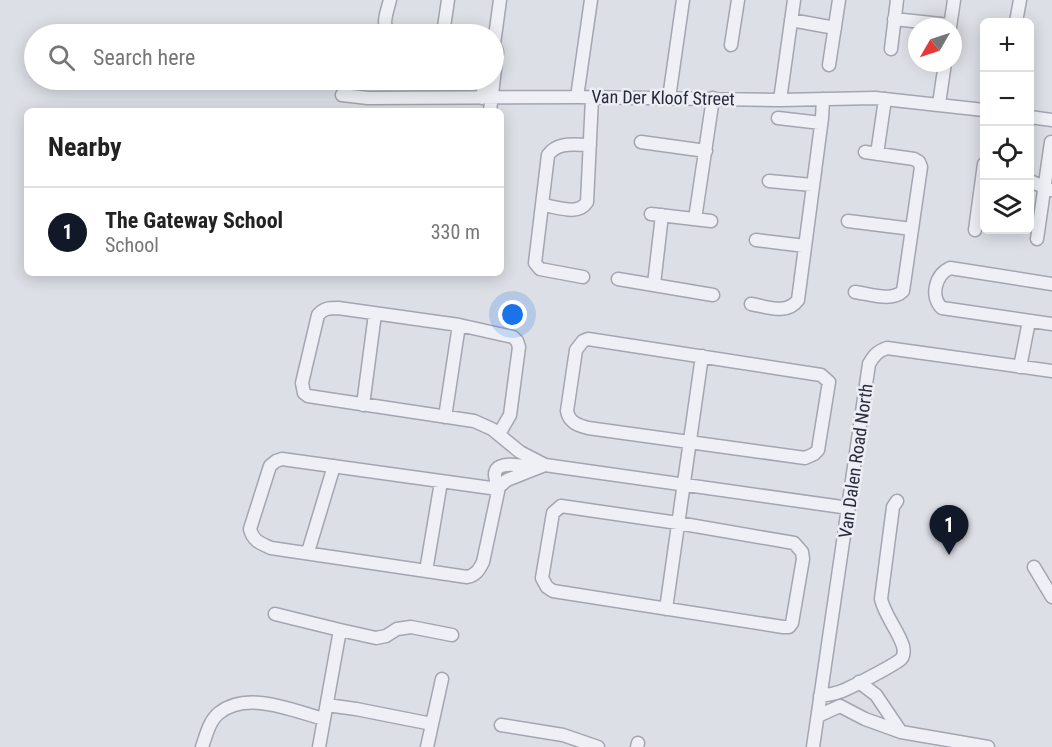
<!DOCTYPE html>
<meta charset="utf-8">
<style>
:root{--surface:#fff;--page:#f2f2f2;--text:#222;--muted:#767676;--line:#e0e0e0;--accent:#111827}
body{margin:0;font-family:"Roboto Condensed",sans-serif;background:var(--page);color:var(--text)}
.controls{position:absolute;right:18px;top:18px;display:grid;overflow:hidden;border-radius:9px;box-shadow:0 3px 15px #0003}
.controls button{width:54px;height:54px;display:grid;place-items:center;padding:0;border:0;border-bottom:2px solid var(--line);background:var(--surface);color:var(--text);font:30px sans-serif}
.compass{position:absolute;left:908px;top:18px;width:54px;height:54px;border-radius:50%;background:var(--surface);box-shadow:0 3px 15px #0003;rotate:231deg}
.you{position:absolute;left:513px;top:315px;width:21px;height:21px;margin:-15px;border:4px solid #fff;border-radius:50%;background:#1a73e8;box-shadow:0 0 0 9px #1a73e833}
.badge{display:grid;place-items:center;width:39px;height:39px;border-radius:50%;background:var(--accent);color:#fff;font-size:20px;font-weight:700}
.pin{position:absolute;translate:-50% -50px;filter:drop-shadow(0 2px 3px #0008)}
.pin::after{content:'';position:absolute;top:32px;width:21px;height:18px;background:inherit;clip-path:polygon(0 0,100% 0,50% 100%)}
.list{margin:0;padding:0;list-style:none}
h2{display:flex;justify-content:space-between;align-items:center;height:78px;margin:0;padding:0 24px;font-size:26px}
h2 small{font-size:20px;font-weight:400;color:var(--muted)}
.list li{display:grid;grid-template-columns:39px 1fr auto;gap:18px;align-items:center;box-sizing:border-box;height:90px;padding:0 24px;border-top:2px solid var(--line)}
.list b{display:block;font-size:22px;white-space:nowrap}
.list p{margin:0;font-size:20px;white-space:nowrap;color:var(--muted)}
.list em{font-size:20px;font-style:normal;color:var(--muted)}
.icon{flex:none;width:33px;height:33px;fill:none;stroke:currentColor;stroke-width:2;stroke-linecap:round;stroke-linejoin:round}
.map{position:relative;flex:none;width:1052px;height:747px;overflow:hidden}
.search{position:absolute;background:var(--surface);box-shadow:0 3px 15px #0003;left:24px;top:24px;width:480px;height:66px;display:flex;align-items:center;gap:15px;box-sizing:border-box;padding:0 21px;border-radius:33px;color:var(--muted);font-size:22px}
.panel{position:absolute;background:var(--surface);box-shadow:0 3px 15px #0003;left:24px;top:108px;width:480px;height:168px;border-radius:9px}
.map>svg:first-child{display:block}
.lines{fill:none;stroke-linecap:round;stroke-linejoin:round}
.minor-casing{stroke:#a3a5b0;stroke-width:15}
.minor{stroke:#eff0f5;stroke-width:12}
.labels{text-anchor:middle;stroke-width:5;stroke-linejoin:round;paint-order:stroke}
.street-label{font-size:18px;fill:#272b3c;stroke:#eceef4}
</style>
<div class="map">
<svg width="1052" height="747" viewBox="0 0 1052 747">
<rect width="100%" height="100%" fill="#dddfe6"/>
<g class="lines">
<defs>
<path id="minor" d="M 390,0 C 383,25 379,33 409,34
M 894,19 L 950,25
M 791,20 L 835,28
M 1016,22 L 1020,0
M 950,27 L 954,0
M 443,34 L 448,0
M 731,45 L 738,0
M 891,49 L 897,0
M 829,65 L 839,0
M 342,95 L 368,98 L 577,97 L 780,100 L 875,98 L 984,110
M 577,97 L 591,0
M 482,98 L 485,80
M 669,98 L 683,0
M 780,100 L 794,0
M 939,104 L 945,63
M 490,111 L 497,52 L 494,44 L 500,0
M 1030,117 L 1052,120
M 778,118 L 821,123
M 641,142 L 706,151
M 877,154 L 885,99
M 769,181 L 812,185
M 1030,181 L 1051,190
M 543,205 C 558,207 578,216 587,202 L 592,98
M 651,214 L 711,221
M 695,219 L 713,98
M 848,221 L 912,229
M 975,230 L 984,164
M 1037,239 L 1051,142
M 756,240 L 805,246
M 583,277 L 540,269 L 535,263 L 548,155 C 558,141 575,145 590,145
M 618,279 L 713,295
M 654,284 L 662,215
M 1052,284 L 950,268 C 935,275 930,297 942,308 L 1052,324
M 855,292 C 870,294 892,302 903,291 L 921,167 L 919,162 L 914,159 L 865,152
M 751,304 C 768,307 787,315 798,300 L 822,118 L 823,99
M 588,339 L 821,375 L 829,382 L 818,450 L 814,454 L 805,458 L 588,428 C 577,425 569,422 567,411 L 576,350 L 583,341 Z
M 1020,367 L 1029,321
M 363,405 L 375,314
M 445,417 L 459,325
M 499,434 L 510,415 L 519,347 L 517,341 L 513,337 L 459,325 L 338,308 C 329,308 324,308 318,315 L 302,383 L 304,393 L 308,396 L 474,421 L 492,429 L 520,452 L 545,465 L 849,508
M 499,487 C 483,457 519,465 535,468
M 498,489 L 282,459 L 276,461 L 270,466 L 250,529 C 253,541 260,543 271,548 L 467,577 C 476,575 479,570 483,562 L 499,487 L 507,480 L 545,465
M 561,506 L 678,523 L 794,543 L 802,552 L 803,559 L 792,623 L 789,627 L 783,627 L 553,591 L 547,587 L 542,578 L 553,513 Z
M 308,552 L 334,466
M 1034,567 L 1052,597
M 426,571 L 441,482
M 666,609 L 702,356
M 275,614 L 340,630 L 319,747
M 340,630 L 376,638 L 386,636 L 397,629 L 411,627 L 452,635
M 859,682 L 876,695 L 901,732
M 820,696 C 826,695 833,694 839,692 C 847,690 896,664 901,659 C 904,656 904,650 903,646 C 898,630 885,616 881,599 L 893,507 L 897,501
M 327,705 L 356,709 L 432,724
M 818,716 L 840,706 L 865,719 L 901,732 L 988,747
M 501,725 L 563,735 L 598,747
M 202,747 C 206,736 209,721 219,713 C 248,690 293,711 324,719
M 427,747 L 442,679
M 637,747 L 638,743
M 813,747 L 869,364 C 874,355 878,351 887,348 L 1052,371"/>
</defs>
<use href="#minor" class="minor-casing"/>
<use href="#minor" class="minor"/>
</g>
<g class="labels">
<g class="street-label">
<text transform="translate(663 98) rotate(1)" y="6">Van Der Kloof Street</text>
<text transform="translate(856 461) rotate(-82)" y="6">Van Dalen Road North</text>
</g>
</g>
</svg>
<div class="controls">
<button>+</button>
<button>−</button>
<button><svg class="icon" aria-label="locate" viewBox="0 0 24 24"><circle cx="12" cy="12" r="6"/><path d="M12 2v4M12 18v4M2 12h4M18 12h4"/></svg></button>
<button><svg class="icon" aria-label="layers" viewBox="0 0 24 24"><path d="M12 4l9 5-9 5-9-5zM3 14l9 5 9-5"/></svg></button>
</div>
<svg class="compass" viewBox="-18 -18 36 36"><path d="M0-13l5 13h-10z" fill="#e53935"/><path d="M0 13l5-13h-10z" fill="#767676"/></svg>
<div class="you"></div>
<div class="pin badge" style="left:949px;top:555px">1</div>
<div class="search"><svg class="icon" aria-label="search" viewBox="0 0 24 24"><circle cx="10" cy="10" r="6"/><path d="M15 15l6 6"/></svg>Search here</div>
<section class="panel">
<h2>Nearby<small></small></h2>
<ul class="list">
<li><span class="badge">1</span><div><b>The Gateway School</b><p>School</p></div><em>330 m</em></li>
</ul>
</section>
</div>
